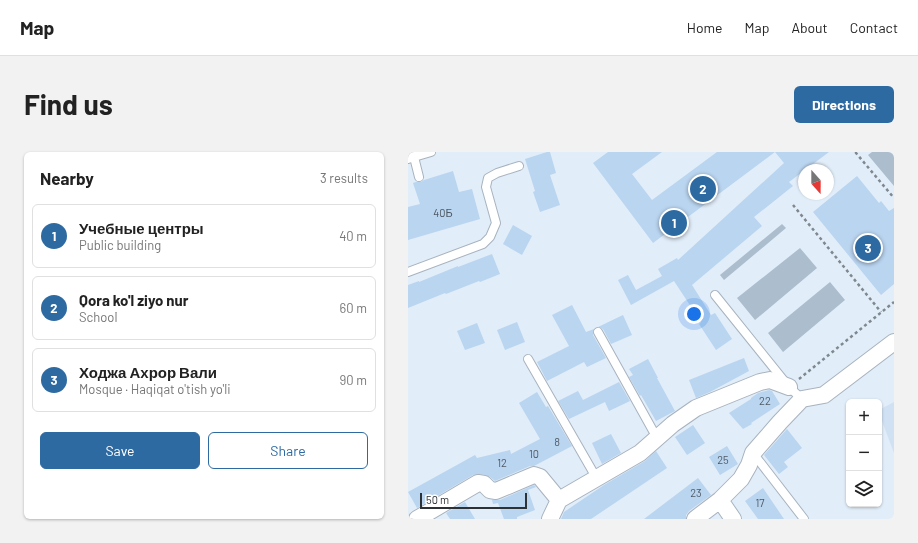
<!DOCTYPE html>
<meta charset="utf-8">
<style>
:root{--surface:#fff;--page:#f2f2f2;--text:#222;--muted:#767676;--line:#e0e0e0;--accent:#2d6aa2}
body{margin:0;font-family:Barlow,sans-serif;background:var(--page);color:var(--text)}
.controls{position:absolute;right:12px;bottom:12px;display:grid;overflow:hidden;border-radius:6px;box-shadow:0 1px 3px #0004}
.controls button{width:36px;height:36px;display:grid;place-items:center;padding:0;border:0;border-bottom:1px solid var(--line);background:var(--surface);color:var(--text);font:20px sans-serif}
.compass{position:absolute;left:390px;top:12px;width:36px;height:36px;border-radius:50%;background:var(--surface);box-shadow:0 1px 3px #0004;rotate:159deg}
.scale{position:absolute;left:12px;bottom:10px;width:107px;box-sizing:border-box;padding-left:4px;border:2px solid #2c3135;border-top:0;font-size:11px;line-height:14px;white-space:nowrap;color:#2c3135;-webkit-text-stroke:3px #fff;paint-order:stroke}
.you{position:absolute;left:286px;top:162px;width:14px;height:14px;margin:-10px;border:3px solid #fff;border-radius:50%;background:#1a73e8;box-shadow:0 0 0 6px #1a73e833}
.badge{display:grid;place-items:center;width:26px;height:26px;border-radius:50%;background:var(--accent);color:#fff;font-size:13px;font-weight:700}
.pin{position:absolute;translate:-50% -50%;border:2px solid #fff;box-shadow:0 1px 4px #0006}
.list{margin:0;padding:0;list-style:none}
h2{display:flex;justify-content:space-between;align-items:center;height:52px;margin:0;padding:0 16px;font-size:17px}
h2 small{font-size:13px;font-weight:400;color:var(--muted)}
.list li{display:grid;grid-template-columns:26px 1fr auto;gap:12px;align-items:center;box-sizing:border-box;height:64px;margin:0 8px 8px;padding:0 8px;border:1px solid var(--line);border-radius:6px}
.list b{display:block;font-size:15px;white-space:nowrap}
.list p{margin:0;font-size:13px;white-space:nowrap;color:var(--muted)}
.list em{font-size:13px;font-style:normal;color:var(--muted)}
.actions{display:flex;gap:8px;padding:12px 16px}
.actions a{flex:1;padding:9px 0;border:1px solid var(--accent);border-radius:6px;text-align:center;font-size:14px;color:var(--accent)}
.actions .main{background:var(--accent);color:#fff}
.icon{flex:none;width:22px;height:22px;fill:none;stroke:currentColor;stroke-width:2;stroke-linecap:round;stroke-linejoin:round}
.map{position:relative;flex:none;width:486px;height:367px;overflow:hidden;border-radius:6px}
header{display:flex;align-items:center;gap:24px;box-sizing:border-box;height:56px;padding:0 20px;background:var(--surface);border-bottom:1px solid var(--line)}
header strong{font-size:19px}
nav{display:flex;gap:22px;margin-inline-start:auto;font-size:14px}
.intro{display:flex;align-items:center;justify-content:space-between;box-sizing:border-box;height:96px;padding:0 24px}
h1{margin:0;font-size:28px}
.button{padding:10px 18px;border-radius:6px;background:var(--accent);color:#fff;font-size:14px;font-weight:700}
main{display:flex;gap:24px;padding:0 24px}
aside{flex:1;background:var(--surface);border-radius:6px;box-shadow:0 1px 3px #0004}
.map>svg:first-child{display:block}
.built{fill:#d0e1f3}
.green{fill:#acbdcd}
.building{fill:#bad5f0}
.lines{fill:none;stroke-linecap:round;stroke-linejoin:round}
.lane-casing{stroke:#a8b3bf;stroke-width:10}
.street-casing{stroke:#a8b3bf;stroke-width:18}
.path{stroke:#7f878f;stroke-width:2.5;stroke-dasharray:3 3;stroke-linecap:butt}
.lane{stroke:#fff;stroke-width:8}
.street{stroke:#fff;stroke-width:16}
.labels{text-anchor:middle;stroke-width:4;stroke-linejoin:round;paint-order:stroke}
.number-label{font-size:11px;fill:#505a64}
</style>
<header>
<strong>Map</strong>
<nav><a>Home</a><a>Map</a><a>About</a><a>Contact</a></nav>
</header>
<div class="intro"><h1>Find us</h1><a class="button">Directions</a></div>
<main>
<aside>
<h2>Nearby<small>3 results</small></h2>
<ul class="list">
<li><span class="badge">1</span><div><b>Учебные центры</b><p>Public building</p></div><em>40 m</em></li>
<li><span class="badge">2</span><div><b>Qora ko'l ziyo nur</b><p>School</p></div><em>60 m</em></li>
<li><span class="badge">3</span><div><b>Ходжа Ахрор Вали</b><p>Mosque · Haqiqat o'tish yo'li</p></div><em>90 m</em></li>
</ul>
<div class="actions"><a class="main">Save</a><a>Share</a></div>
</aside>
<div class="map">
<svg width="486" height="367" viewBox="0 0 486 367">
<rect width="100%" height="100%" fill="#e1edf9"/>
<path class="built" d="M 486,250 L 486,301 L 471,261 L 471,258 Z"/>
<path class="green" d="M 464,0 L 486,0 L 486,34 L 460,3 Z
M 374,72 L 378,76 L 316,128 L 312,123 Z
M 392,96 L 409,116 L 347,168 L 329,146 Z
M 422,130 L 437,148 L 375,200 L 360,181 Z"/>
<path class="building" d="M 139,0 L 142,0 L 148,21 L 142,23 L 152,53 L 132,60 L 125,40 L 127,39 L 117,7 Z
M 200,0 L 254,0 L 224,22 L 244,48 L 309,0 L 421,0 L 381,30 L 385,34 L 346,65 L 354,74 L 284,133 L 303,163 L 307,161 L 324,187 L 308,198 L 291,172 L 293,170 L 266,129 L 223,153 L 210,128 L 220,123 L 228,138 L 254,124 L 250,117 L 269,106 L 270,108 L 376,11 L 367,0 L 245,91 L 185,11 Z
M 45,19 L 51,40 L 64,37 L 72,67 L 0,88 L 0,55 L 12,52 L 5,31 L 8,30 L 13,30 L 16,28 Z
M 449,24 L 471,51 L 473,49 L 481,59 L 486,56 L 486,132 L 473,143 L 405,60 Z
M 105,73 L 124,84 L 114,103 L 95,92 Z
M 84,102 L 92,122 L 72,130 L 71,129 L 38,142 L 37,141 L 0,156 L 0,133 L 11,129 L 11,130 L 50,114 L 50,115 Z
M 164,153 L 178,180 L 186,177 L 185,180 L 185,183 L 198,206 L 179,215 L 176,210 L 139,229 L 129,210 L 161,194 L 144,163 Z
M 215,163 L 224,183 L 203,192 L 195,177 L 190,175 Z
M 109,170 L 117,190 L 97,198 L 89,178 Z
M 69,171 L 77,191 L 57,198 L 49,179 Z
M 336,206 L 341,219 L 302,240 L 288,246 L 281,228 Z
M 240,207 L 250,226 L 249,226 L 267,259 L 248,269 L 233,243 L 232,244 L 221,225 L 225,223 L 221,217 Z
M 211,230 L 222,249 L 201,259 L 197,250 L 161,267 L 150,249 L 170,239 L 175,248 Z
M 361,238 L 364,239 L 372,252 L 343,271 L 344,272 L 335,277 L 321,261 L 343,247 L 343,246 L 350,241 Z
M 129,240 L 138,255 L 140,254 L 164,294 L 126,314 L 122,314 L 87,329 L 82,325 L 78,323 L 71,322 L 65,323 L 9,356 L 0,340 L 67,303 L 69,306 L 102,298 L 103,302 L 132,287 L 111,251 Z
M 285,273 L 297,291 L 279,303 L 267,285 Z
M 379,277 L 394,296 L 376,310 L 380,315 L 371,322 L 356,303 Z
M 203,282 L 213,301 L 194,312 L 184,291 Z
M 319,294 L 330,312 L 312,323 L 301,305 Z
M 248,299 L 259,316 L 183,367 L 153,367 L 156,360 L 196,333 L 237,309 Z
M 290,326 L 303,343 L 281,359 L 278,363 L 278,367 L 236,367 Z
M 126,333 L 128,335 L 120,338 L 127,358 L 109,365 L 109,367 L 96,367 L 90,351 L 85,352 L 84,348 L 92,348 Z
M 355,336 L 376,367 L 350,367 L 337,349 Z
M 57,350 L 67,367 L 42,367 L 38,361 Z"/>
<g class="lines">
<defs>
<path id="lane" d="M 5,1 L 6,5 L 23,0
M 0,7 L 6,5 L 11,25
M 0,120 L 75,92 L 82,85 L 88,71 L 78,35 L 80,26 L 89,21 L 111,14
M 307,143 L 381,235 L 394,247
M 190,180 L 249,286
M 120,207 L 189,327
M 345,301 L 396,367"/>
<path id="street" d="M 151,348 L 232,301 L 265,272 L 288,256 L 352,230 L 362,228 L 381,235
M 312,348 L 325,367
M 9,367 L 70,331 L 76,332 L 82,338 L 88,339 L 126,323 L 132,325 L 151,348 L 142,367
M 287,367 L 312,348 L 333,327 L 341,313 L 345,301 L 372,270 L 394,247 L 416,243 L 486,190"/>
</defs>
<use href="#lane" class="lane-casing"/>
<use href="#street" class="street-casing"/>
<path class="path" d="M 448,0 L 448,1 L 486,46
M 385,53 L 473,160
M 391,227 L 486,150"/>
<use href="#lane" class="lane"/>
<use href="#street" class="street"/>
</g>
<g class="labels">
<g class="number-label">
<text x="35" y="65">40Б</text>
<text x="357" y="253">22</text>
<text x="149" y="294">8</text>
<text x="126" y="306">10</text>
<text x="315" y="312">25</text>
<text x="94" y="315">12</text>
<text x="288" y="345">23</text>
<text x="352" y="355">17</text>
</g>
</g>
</svg>
<div class="controls">
<button>+</button>
<button>−</button>
<button><svg class="icon" aria-label="layers" viewBox="0 0 24 24"><path d="M12 4l9 5-9 5-9-5zM3 14l9 5 9-5"/></svg></button>
</div>
<svg class="compass" viewBox="-18 -18 36 36"><path d="M0-13l5 13h-10z" fill="#e53935"/><path d="M0 13l5-13h-10z" fill="#767676"/></svg>
<div class="scale">50 m</div>
<div class="you"></div>
<div class="pin badge" style="left:266px;top:71px">1</div>
<div class="pin badge" style="left:295px;top:37px">2</div>
<div class="pin badge" style="left:460px;top:96px">3</div>
</div>
</main>
